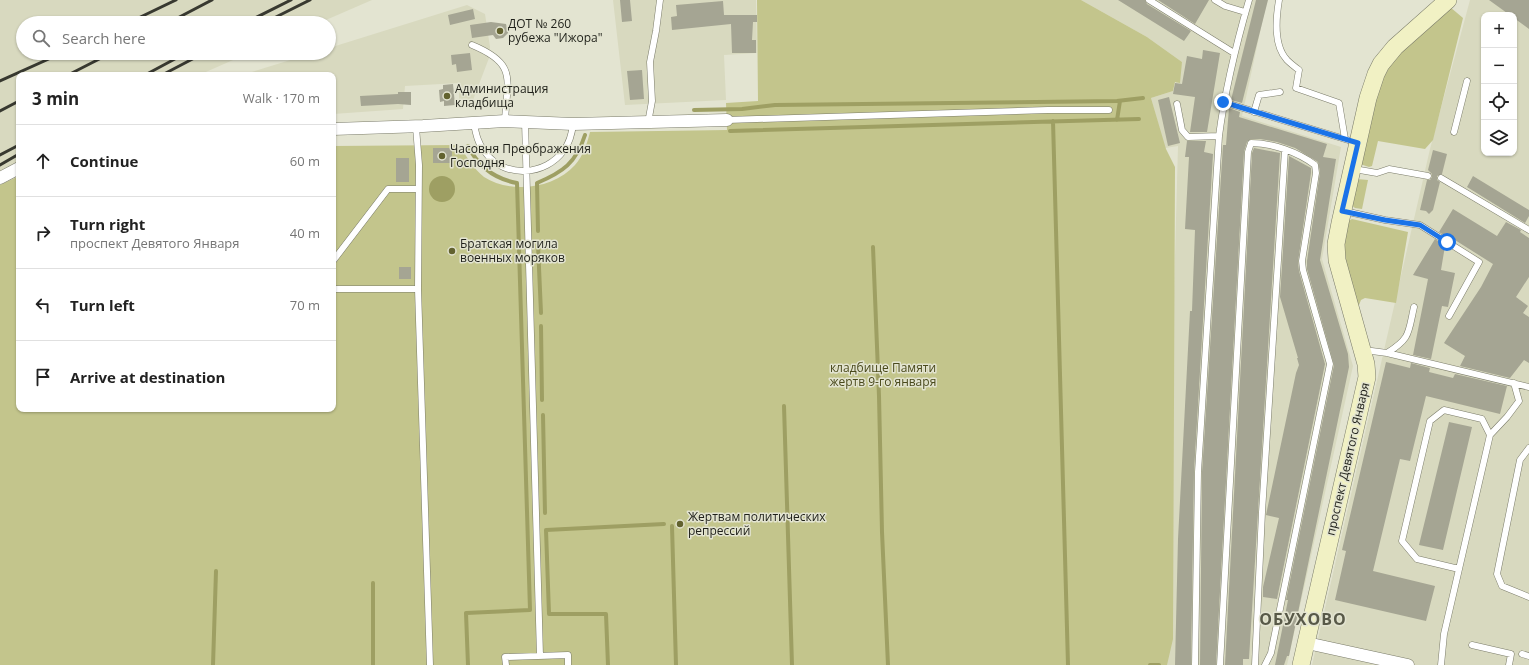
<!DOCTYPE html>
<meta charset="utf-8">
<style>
:root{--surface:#fff;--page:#f6f6f6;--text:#222;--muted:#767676;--line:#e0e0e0}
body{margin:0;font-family:"Open Sans",sans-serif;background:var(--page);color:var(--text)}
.controls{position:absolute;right:12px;top:12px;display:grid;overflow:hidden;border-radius:8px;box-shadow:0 1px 3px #0004}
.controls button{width:36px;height:36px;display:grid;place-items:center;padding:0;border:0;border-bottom:1px solid var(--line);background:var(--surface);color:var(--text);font:20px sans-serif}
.stop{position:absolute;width:12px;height:12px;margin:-9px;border:3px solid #1a73e8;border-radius:50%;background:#fff}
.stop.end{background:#1a73e8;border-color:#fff;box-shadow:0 1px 4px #0008}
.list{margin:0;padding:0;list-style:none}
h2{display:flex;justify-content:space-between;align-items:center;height:52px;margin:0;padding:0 16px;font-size:17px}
h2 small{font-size:13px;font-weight:400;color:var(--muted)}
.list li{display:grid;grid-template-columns:26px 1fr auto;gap:12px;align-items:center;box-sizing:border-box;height:72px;padding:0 16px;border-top:1px solid var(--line)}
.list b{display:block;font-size:15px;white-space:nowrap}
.list p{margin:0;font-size:13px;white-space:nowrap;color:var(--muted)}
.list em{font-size:13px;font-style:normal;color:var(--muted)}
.icon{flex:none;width:22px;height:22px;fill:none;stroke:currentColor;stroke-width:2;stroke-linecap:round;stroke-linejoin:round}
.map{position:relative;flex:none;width:1529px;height:665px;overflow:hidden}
.search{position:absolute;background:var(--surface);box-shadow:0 1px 3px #0004;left:16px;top:16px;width:320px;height:44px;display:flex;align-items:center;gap:10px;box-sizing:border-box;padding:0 14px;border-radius:22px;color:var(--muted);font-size:15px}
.panel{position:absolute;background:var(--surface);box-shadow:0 1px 3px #0004;left:16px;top:72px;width:320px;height:340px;border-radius:8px}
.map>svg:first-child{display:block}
.built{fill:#d8d9bf;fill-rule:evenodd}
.green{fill:#c3c58c}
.water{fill:#9e9f63}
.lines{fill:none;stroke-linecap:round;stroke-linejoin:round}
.stream{stroke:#9e9f63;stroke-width:4}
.building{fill:#a5a593}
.lane-casing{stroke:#7b7c6a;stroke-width:7}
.street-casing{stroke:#7b7c6a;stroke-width:13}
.secondary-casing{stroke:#7b7c6a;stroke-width:18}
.lane{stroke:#fff;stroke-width:6}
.street{stroke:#fff;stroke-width:12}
.secondary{stroke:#f1f1c4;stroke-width:17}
.rail{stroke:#383930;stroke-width:3}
.route{stroke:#1a73e8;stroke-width:5}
.poi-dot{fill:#62622f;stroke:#e3e4d1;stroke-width:1.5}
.labels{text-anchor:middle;stroke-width:3;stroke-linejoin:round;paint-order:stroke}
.poi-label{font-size:12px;fill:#1f2019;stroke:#e3e4d1;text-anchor:start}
.park-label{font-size:12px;fill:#49491b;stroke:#e3e4d1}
.street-label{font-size:12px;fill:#1f2019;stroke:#e3e4d1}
.district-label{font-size:16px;font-weight:bold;letter-spacing:1px;fill:#585948;stroke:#e3e4d1}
</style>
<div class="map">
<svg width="1529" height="665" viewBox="0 0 1529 665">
<rect width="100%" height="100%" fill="#e3e4d1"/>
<path class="built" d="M 0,0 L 372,0 L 319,23 L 23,23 L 23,53 L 249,53 L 199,75 L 19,75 L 19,162 L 0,172 Z
M 613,0 L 756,0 L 757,53 L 724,55 L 726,100 L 625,105 Z
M 1081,0 L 1267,0 L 1242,116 L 1341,147 L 1322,259 L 1353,366 L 1287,665 L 1164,665 L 1178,146 L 1165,148 L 1151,98 L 1173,91 L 1182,62 L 1147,37 Z
M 1470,0 L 1529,0 L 1529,665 L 1312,665 L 1430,149 ZM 1484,15 L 1514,15 L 1514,153 L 1484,153 Z
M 467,5 L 485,14 L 490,47 L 489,58 L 473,100 L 459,102 L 459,83 L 405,86 L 403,109 L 333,114 L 333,75 L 242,75 L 313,53 L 329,53 L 329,48 Z"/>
<path class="green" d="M 757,0 L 1081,0 L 1147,37 L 1182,62 L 1180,83 L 1175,82 L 1173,91 L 1151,98 L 1166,149 L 1175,167 L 1173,639 L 1167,665 L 0,665 L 0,185 L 19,176 L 19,409 L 333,409 L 333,146 L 459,145 C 466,156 474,169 484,177 C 510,194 554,189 575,165 C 583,156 587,144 590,132 L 727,130 L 726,103 L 758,101 Z
M 1450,7 L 1463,18 L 1433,140 L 1425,149 L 1378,141 L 1372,166 L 1369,167 L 1360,164 L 1378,87 L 1394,59 Z
M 1357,179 L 1368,180 L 1362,209 L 1355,208 L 1351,205 Z
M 1352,219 L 1408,232 L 1396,303 L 1365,298 L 1361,300 L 1359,305 L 1357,307 L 1343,255 L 1347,222 Z"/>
<path class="water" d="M429 189a13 13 0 1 1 26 0a13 13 0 1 1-26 0Z"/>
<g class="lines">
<path class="stream" d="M 694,110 L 742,109 L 775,105 L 1117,101 L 1143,98
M 1117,120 L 1120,101
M 1053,121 L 1068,665
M 730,131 L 1139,119
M 468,146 C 478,166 495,179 517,183 L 530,610 L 466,613 L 468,665
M 538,231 L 537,183 C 563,172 576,163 585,135
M 538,245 L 541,313
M 873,247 L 879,396 L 882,532 L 888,665
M 541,326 L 542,400
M 784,406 L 792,665
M 543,415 L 545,513
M 672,526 L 676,665
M 373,583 L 373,665
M 213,665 L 216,571
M 608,665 L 606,614 L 549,614 L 546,530 L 664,524
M 1150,665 L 1159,665"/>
</g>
<path class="building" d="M 620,0 L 630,0 L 632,21 L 622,22 Z
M 1118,0 L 1145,0 L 1147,4 L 1191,31 L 1184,41 Z
M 1158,0 L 1209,0 L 1195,24 Z
M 1256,0 L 1268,0 L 1242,103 L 1231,100 Z
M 1489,0 L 1529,0 L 1529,29 L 1514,18 L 1514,15 L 1507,13 Z
M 723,1 L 724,15 L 757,15 L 757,22 L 753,22 L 752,40 L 756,40 L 756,53 L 732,53 L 731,24 L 672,30 L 671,17 L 677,16 L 676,5 Z
M 473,9 L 475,19 L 450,25 L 448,15 Z
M 491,22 L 506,24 L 508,33 L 503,38 L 496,39 L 493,35 L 472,38 L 470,25 Z
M 1203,50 L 1220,53 L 1207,132 L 1190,132 L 1195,97 L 1173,94 L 1175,83 L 1182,84 L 1187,56 L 1202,59 Z
M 470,53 L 472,70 L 457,72 L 456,64 L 452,65 L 451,55 Z
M 642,70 L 644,99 L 630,100 L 627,71 Z
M 453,84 L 455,105 L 444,106 L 444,101 L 440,102 L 439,90 L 443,89 L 443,85 Z
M 398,92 L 411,92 L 411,105 L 398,104 L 361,106 L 360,96 L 398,94 Z
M 1169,97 L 1180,143 L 1168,146 L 1158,100 Z
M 1229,108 L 1240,112 L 1239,117 L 1327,144 L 1323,157 L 1336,159 L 1320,260 L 1348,354 L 1349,367 L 1289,656 L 1287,656 L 1284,665 L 1275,665 L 1288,600 L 1286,600 L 1334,365 L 1307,269 L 1307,261 L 1320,172 L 1318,162 L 1295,148 L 1277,142 L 1260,139 L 1251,139 L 1247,142 L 1244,152 L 1216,665 L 1200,665 L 1202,472 L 1223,145 L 1226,145 Z
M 1187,141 L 1206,141 L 1204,152 L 1213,154 L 1194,472 L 1191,665 L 1175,665 L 1178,539 L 1190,311 L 1192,311 L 1195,230 L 1185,229 L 1189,157 L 1185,157 Z
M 433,148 L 452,148 L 452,163 L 433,163 Z
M 1254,148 L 1280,153 L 1249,659 L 1243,659 L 1243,665 L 1225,665 L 1252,153 Z
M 1433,150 L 1447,154 L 1442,174 L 1437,176 L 1437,180 L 1440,182 L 1433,210 L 1429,214 L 1426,211 L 1420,210 L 1427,180 L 1430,180 L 1432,177 L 1432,174 L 1428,170 Z
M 1289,156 L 1311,168 L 1311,173 L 1298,262 L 1299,271 L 1325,364 L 1277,599 L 1263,597 L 1263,587 L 1279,518 L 1266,515 L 1296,373 L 1299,365 L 1297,358 L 1298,358 L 1280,297 Z
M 396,158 L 409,158 L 409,182 L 396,182 Z
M 1473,176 L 1529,210 L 1529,216 L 1525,223 L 1467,187 Z
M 1453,209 L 1497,236 L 1506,222 L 1521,230 L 1520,232 L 1529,238 L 1529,277 L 1516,297 L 1528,306 L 1523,313 L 1529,317 L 1529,363 L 1524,360 L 1510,378 L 1460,366 L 1465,356 L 1444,343 L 1481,287 L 1493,264 L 1447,235 L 1447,237 L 1439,232 Z
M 1435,239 L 1445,246 L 1441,270 L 1455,273 L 1448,307 L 1442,306 L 1431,359 L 1413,355 L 1428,279 L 1413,275 Z
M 399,267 L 411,267 L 411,279 L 399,279 Z
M 1386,362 L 1410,368 L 1411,363 L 1430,368 L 1429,372 L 1453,378 L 1455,374 L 1507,386 L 1500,414 L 1426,396 L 1410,461 L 1400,459 L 1373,571 L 1435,586 L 1426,621 L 1335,600 L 1346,551 L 1342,550 Z
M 1449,422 L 1472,427 L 1443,550 L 1419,545 Z"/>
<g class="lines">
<defs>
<path id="lane" d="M 1149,0 L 1234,53
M 1215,0 L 1225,6 L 1245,12
M 1279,0 C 1276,18 1273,45 1287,60 C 1291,64 1295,67 1299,70 L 1296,88 L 1339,103 L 1345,139
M 472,45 C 518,64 507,79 505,121
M 1223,102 L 1348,140
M 1177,104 L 1182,130 L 1188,137 L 1219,136
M 1254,112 L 1259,95 L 1280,92
M 727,120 L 1048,110 L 1109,110
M 525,121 L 540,656
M 648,123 L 652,101 L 650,62 L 656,31 L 660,0
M 474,124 C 476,134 478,144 485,152 C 504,179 546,176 564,150 C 570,142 572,133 573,124
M 416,127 L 419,165 L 418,289 L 430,665
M 1454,132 L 1467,81
M 1354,169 L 1377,173 L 1389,169 L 1428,176
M 1441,178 L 1529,230
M 1344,211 L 1385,220 L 1420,225 L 1479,262 L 1449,316
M 333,261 L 388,189 L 418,189
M 333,289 L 418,289
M 1364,350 L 1387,353 L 1529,387
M 1387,353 C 1411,338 1408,333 1414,307
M 1529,448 L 1520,460 L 1497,574 L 1502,586 L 1529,597
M 1459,569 L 1417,559 L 1402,541 L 1430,421 L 1444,410 L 1482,419 L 1490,435
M 1472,645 L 1511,654 L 1509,665
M 1522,654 L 1529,656
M 506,665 L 505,657 L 568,655 L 568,665
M 1195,665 L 1198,472 L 1219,136 C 1225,90 1236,45 1249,0
M 1220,665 L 1248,152 L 1251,143 C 1272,143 1298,152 1315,165 L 1316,173 L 1302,261 L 1303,270 L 1330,364 L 1271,653 L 1265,665
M 1255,665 L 1262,512 L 1285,150
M 1441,665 L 1444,634 L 1490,435 L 1507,417 L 1519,401 L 1514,383"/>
<path id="street" d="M 333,129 L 423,126 L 505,121 L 573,124 L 727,120
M 0,178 L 19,168
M 1307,643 L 1408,665"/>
<path id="secondary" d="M 1301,665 L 1367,377 L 1366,364 L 1337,260 L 1336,244 L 1340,223 L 1368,98 L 1376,74 L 1381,64 L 1395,47 L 1448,0"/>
</defs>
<use href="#lane" class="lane-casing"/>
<use href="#street" class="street-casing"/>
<use href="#secondary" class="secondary-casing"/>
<use href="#lane" class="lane"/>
<use href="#street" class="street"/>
<use href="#secondary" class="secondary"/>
<path class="rail" d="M 128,23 L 176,0
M 168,23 L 212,0
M 245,23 L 291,0
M 264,23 L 310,0
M 68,75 L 111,53
M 145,75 L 186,53
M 162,75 L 204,53
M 0,81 L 62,53
M 0,111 L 19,101
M 0,155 L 19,145
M 0,165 L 19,154"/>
</g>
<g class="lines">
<path class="route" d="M 1223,102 L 1358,143 L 1342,211 L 1385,220 L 1420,225 L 1447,242"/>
</g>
<g class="poi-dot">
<circle cx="500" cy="31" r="4"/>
<circle cx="447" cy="96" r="4"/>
<circle cx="442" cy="156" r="4"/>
<circle cx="452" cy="251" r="4"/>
<circle cx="680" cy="524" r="4"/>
</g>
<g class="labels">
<g class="poi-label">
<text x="508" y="28">ДОТ № 260<tspan x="508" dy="14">рубежа "Ижора"</tspan></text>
<text x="455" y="93">Администрация<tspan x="455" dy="14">кладбища</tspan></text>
<text x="450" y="153">Часовня Преображения<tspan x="450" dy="14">Господня</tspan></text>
<text x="460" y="248">Братская могила<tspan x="460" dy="14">военных моряков</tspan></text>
<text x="688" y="521">Жертвам политических<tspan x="688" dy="14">репрессий</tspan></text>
</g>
<g class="park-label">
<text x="883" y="372">кладбище Памяти<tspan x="883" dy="14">жертв 9-го января</tspan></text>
</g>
<g class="street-label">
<text transform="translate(1348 459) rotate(-77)" y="4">проспект Девятого Января</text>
</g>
<g class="district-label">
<text x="1303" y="625">ОБУХОВО</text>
</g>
</g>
</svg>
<div class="controls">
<button>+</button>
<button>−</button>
<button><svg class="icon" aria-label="locate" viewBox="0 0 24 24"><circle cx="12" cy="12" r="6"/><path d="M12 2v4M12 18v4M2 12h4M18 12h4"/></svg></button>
<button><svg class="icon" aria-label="layers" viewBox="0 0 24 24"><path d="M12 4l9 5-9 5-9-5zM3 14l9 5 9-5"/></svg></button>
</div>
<div class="stop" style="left:1447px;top:242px"></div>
<div class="stop end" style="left:1223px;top:102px"></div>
<div class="search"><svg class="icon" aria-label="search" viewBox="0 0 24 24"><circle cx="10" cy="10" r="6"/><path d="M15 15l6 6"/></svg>Search here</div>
<section class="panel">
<h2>3 min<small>Walk · 170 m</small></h2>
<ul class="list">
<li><svg class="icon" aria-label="ahead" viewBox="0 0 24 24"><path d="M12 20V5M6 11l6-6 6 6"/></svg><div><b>Continue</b></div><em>60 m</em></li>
<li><svg class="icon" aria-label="right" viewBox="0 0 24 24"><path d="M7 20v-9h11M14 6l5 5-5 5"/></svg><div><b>Turn right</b><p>проспект Девятого Января</p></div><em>40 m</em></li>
<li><svg class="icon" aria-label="left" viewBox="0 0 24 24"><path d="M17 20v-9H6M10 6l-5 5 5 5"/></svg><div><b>Turn left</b></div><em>70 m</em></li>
<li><svg class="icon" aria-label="arrive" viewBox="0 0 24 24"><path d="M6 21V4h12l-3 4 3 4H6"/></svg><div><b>Arrive at destination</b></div></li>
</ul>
</section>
</div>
